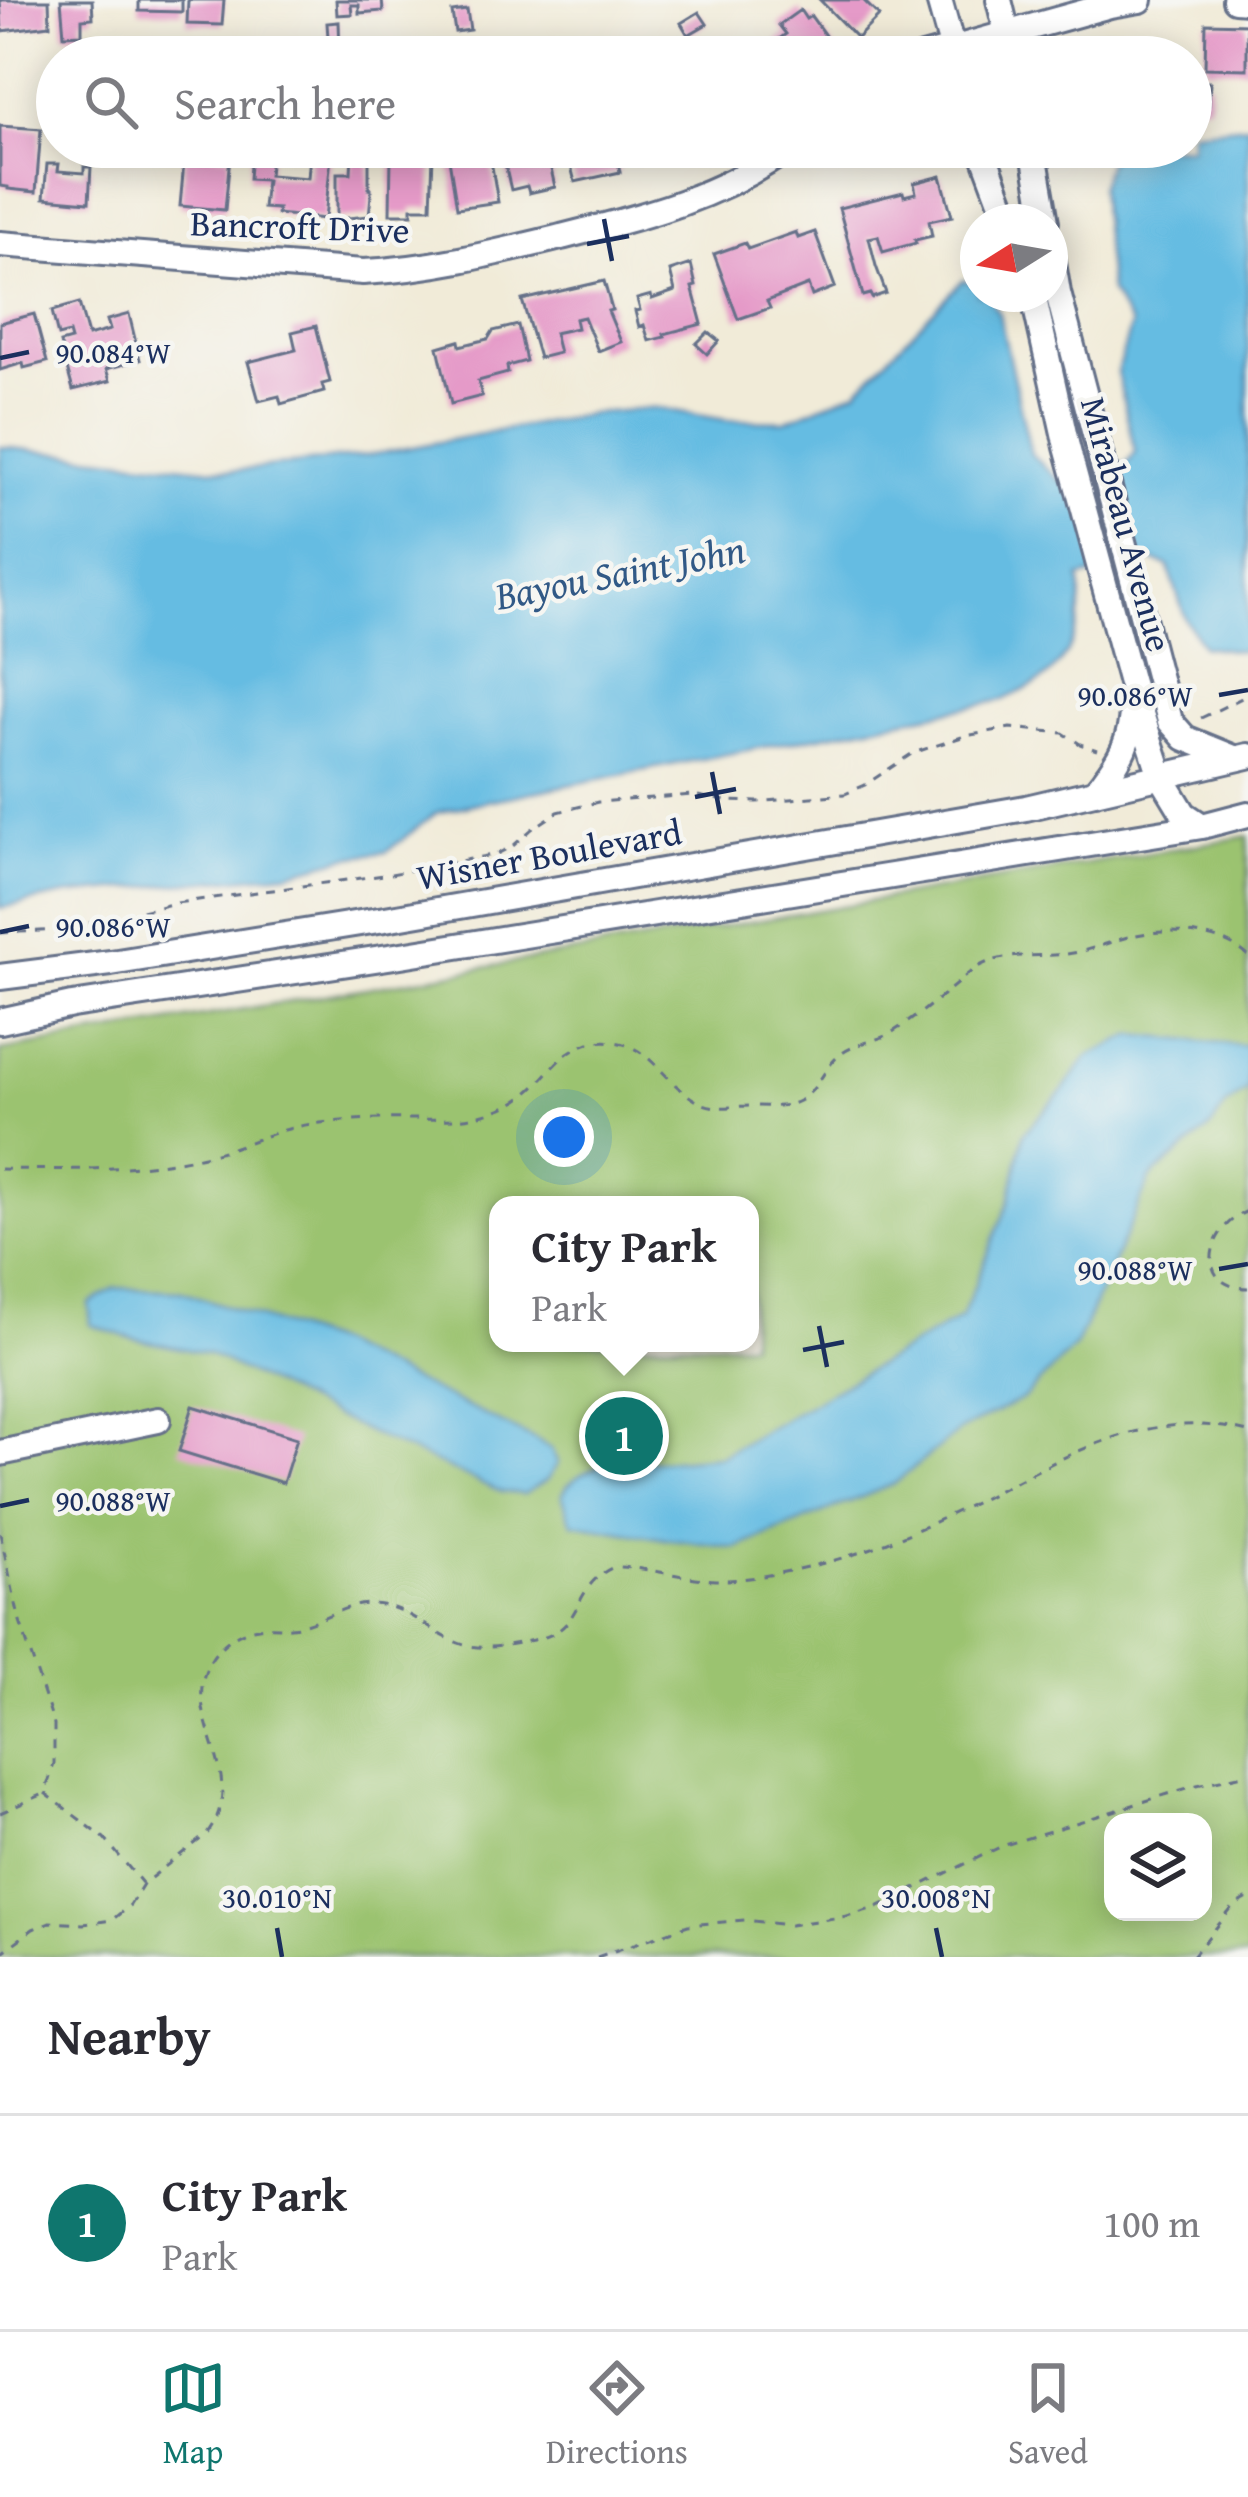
<!DOCTYPE html>
<meta charset="utf-8">
<style>
:root{--surface:#fff;--page:#f7f7f7;--text:#2b2b33;--muted:#7c7c81;--line:#e1e1e2;--accent:#0f766e}
body{margin:0;font-family:"Gentium Book Plus",serif;background:var(--page);color:var(--text)}
.controls{position:absolute;right:36px;bottom:36px;display:grid;overflow:hidden;border-radius:24px;box-shadow:0 6px 30px #0003}
.controls button{width:108px;height:108px;display:grid;place-items:center;padding:0;border:0;border-bottom:3px solid var(--line);background:var(--surface);color:var(--text);font:60px sans-serif}
.compass{position:absolute;left:960px;top:204px;width:108px;height:108px;border-radius:50%;background:var(--surface);box-shadow:0 6px 30px #0003;rotate:259deg}
.you{position:absolute;left:564px;top:1137px;width:42px;height:42px;margin:-30px;border:9px solid #fff;border-radius:50%;background:#1a73e8;box-shadow:0 0 0 18px #1a73e833}
.badge{display:grid;place-items:center;width:78px;height:78px;border-radius:50%;background:var(--accent);color:#fff;font-size:39px;font-weight:700}
.pin{position:absolute;translate:-50% -50%;border:6px solid #fff;box-shadow:0 3px 12px #0006}
.popup{position:absolute;left:489px;top:1196px;width:270px;height:156px;box-sizing:border-box;display:grid;place-content:center;border-radius:24px;background:var(--surface);filter:drop-shadow(0 3px 9px #0005);font-size:39px;white-space:nowrap;color:var(--muted)}
.popup b{font-size:45px;color:var(--text)}
.popup::after{content:'';position:absolute;left:50%;top:100%;margin-left:-24px;border:24px solid transparent;border-top-color:var(--surface)}
.list{margin:0;padding:0;list-style:none}
h2{display:flex;justify-content:space-between;align-items:center;height:156px;margin:0;padding:0 48px;font-size:51px}
h2 small{font-size:39px;font-weight:400;color:var(--muted)}
.list li{display:grid;grid-template-columns:78px 1fr auto;gap:36px;align-items:center;box-sizing:border-box;height:216px;padding:0 48px;border-top:3px solid var(--line)}
.list b{display:block;font-size:45px;white-space:nowrap}
.list p{margin:0;font-size:39px;white-space:nowrap;color:var(--muted)}
.list em{font-size:39px;font-style:normal;color:var(--muted)}
.icon{flex:none;width:66px;height:66px;fill:none;stroke:currentColor;stroke-width:2;stroke-linecap:round;stroke-linejoin:round}
.map{position:relative;flex:none;width:1248px;height:1957px;overflow:hidden}
.search{position:absolute;background:var(--surface);box-shadow:0 6px 30px #0003;left:36px;right:36px;top:36px;height:132px;display:flex;align-items:center;gap:30px;box-sizing:border-box;padding:0 42px;border-radius:66px;color:var(--muted);font-size:45px}
.sheet{height:372px;background:var(--surface)}
nav{display:flex;justify-content:space-around;align-items:center;box-sizing:border-box;height:168px;border-top:3px solid var(--line);background:var(--surface);font-size:33px;color:var(--muted)}
nav a{display:grid;justify-items:center;gap:6px}
nav .on{color:var(--accent)}
.map>svg:first-child{display:block}
.green{fill:#9bc36f;stroke:#5b7966;stroke-width:3;fill-rule:evenodd}
.water{fill:#65bce2;stroke:#4076a0;stroke-width:3}
.building{fill:#e59ac8}
.lines{fill:none;stroke-linecap:round;stroke-linejoin:round}
.minor-casing{stroke:#667189;stroke-width:30}
.path{stroke:#667189;stroke-width:3;stroke-dasharray:9 9;stroke-linecap:butt}
.minor{stroke:#fff;stroke-width:24}
.ticks{fill:none;stroke:#1b2f5e;stroke-width:4.5}
.labels{text-anchor:middle;stroke-width:9;stroke-linejoin:round;paint-order:stroke}
.street-label{font-size:36px;fill:#1b2f5e;stroke:#f6f6f2}
.water-label{font-size:39px;font-style:italic;fill:#315986;stroke:#f6f6f2}
.ticks-label{font-size:30px;text-anchor:middle;fill:#1b2f5e;stroke:#f6f6f2;stroke-width:9;stroke-linejoin:round;paint-order:stroke}
</style>
<div class="map">
<svg width="1248" height="1957" viewBox="0 0 1248 1957">
<rect width="100%" height="100%" fill="#f6f6f2"/>
<filter id="ink" filterUnits="userSpaceOnUse"><feTurbulence type="fractalNoise" baseFrequency=".00833" numOctaves="2"/><feDisplacementMap in="SourceGraphic" scale="24" xChannelSelector="R" yChannelSelector="G"/><feConvolveMatrix kernelMatrix="1 2 1 2 8 2 1 2 1" color-interpolation-filters="sRGB"/></filter>
<filter id="wash" filterUnits="userSpaceOnUse"><feTurbulence type="fractalNoise" baseFrequency=".004" numOctaves="4" result="noise"/><feDisplacementMap in="SourceGraphic" scale="48" xChannelSelector="R" yChannelSelector="G"/><feGaussianBlur stdDeviation="2.7" result="paint"/><feColorMatrix in="noise" values="0 0 0 0 0 0 0 0 0 0 0 0 0 0 0 0 0 1.4 0 .05"/><feComposite in="paint" operator="in"/></filter>
<g filter="url(#wash)">
<rect width="100%" height="100%" fill="#f1ebd8"/>
<path class="green" d="M 1248,836 L 1248,1957 L 0,1957 L 0,1051 ZM 498,1205 L 750,1205 L 750,1343 L 498,1343 ZM 1113,1822 L 1203,1822 L 1203,1912 L 1113,1912 Z"/>
<path class="water" d="M 1248,125 L 1248,649 L 1240,651 L 1203,646 L 1186,620 L 1168,566 L 1151,560 L 1080,578 C 1083,616 1077,650 1046,677 C 1035,687 1016,693 1003,700 L 482,802 L 436,813 L 386,852 L 347,857 L 287,873 L 65,895 L 0,908 L 0,447 L 234,471 L 370,455 L 596,413 L 657,408 L 726,420 L 785,421 L 856,391 L 963,280 L 978,285 L 978,294 L 987,294 L 999,314 L 1031,454 L 1060,481 L 1128,463 L 1135,452 L 1117,372 L 1131,325 L 1110,292 L 1099,188 L 1109,159 L 1140,147 L 1191,147 L 1191,131 Z
M 1133,1035 L 1243,1046 L 1248,1044 L 1248,1089 L 1226,1105 L 1210,1128 L 1151,1177 L 1076,1345 L 1024,1398 L 959,1431 L 894,1484 L 736,1548 L 665,1539 L 572,1523 L 562,1495 L 568,1485 L 582,1474 L 612,1460 L 663,1461 L 720,1456 L 962,1317 L 1010,1200 L 1024,1133 L 1061,1093 L 1088,1057 Z
M 115,1288 L 182,1291 L 334,1343 L 536,1440 L 551,1450 L 558,1463 L 547,1480 L 524,1494 L 501,1492 L 374,1435 L 209,1354 L 131,1338 L 91,1325 L 89,1304 Z"/>
<g id="blocks">
<path class="building" d="M 0,0 L 49,0 L 50,25 L 2,31 Z
M 61,0 L 92,0 L 93,18 L 82,19 L 82,34 L 64,35 Z
M 139,0 L 182,0 L 182,12 L 139,11 Z
M 188,0 L 224,0 L 222,25 L 187,24 Z
M 336,0 L 382,0 L 383,11 L 359,13 L 359,5 L 351,5 L 352,14 L 337,15 Z
M 820,0 L 863,0 L 879,16 L 857,38 Z
M 467,10 L 470,30 L 455,32 L 452,12 Z
M 800,10 L 806,19 L 811,16 L 834,48 L 822,57 L 774,57 L 767,48 L 786,34 L 779,25 Z
M 699,12 L 707,24 L 688,35 L 681,23 Z
M 339,22 L 340,51 L 329,51 L 327,23 Z
M 1206,23 L 1247,24 L 1247,69 L 1205,68 Z
M 1112,41 L 1116,57 L 1057,57 L 1057,55 Z
M 1198,82 L 1210,82 L 1209,105 L 1198,105 Z
M 0,126 L 41,129 L 36,192 L 8,189 L 8,187 L 0,186 Z
M 447,147 L 467,147 L 469,159 L 490,155 L 498,202 L 457,208 Z
M 501,147 L 521,147 L 522,151 L 546,147 L 555,187 L 529,193 L 527,186 L 511,190 Z
M 566,147 L 615,147 L 620,172 L 575,182 Z
M 628,147 L 678,147 L 635,165 Z
M 251,151 L 271,153 L 269,175 L 308,178 L 310,155 L 331,156 L 325,219 L 277,214 L 278,209 L 263,208 L 266,180 L 249,179 Z
M 185,152 L 230,156 L 225,210 L 180,206 Z
M 352,154 L 369,154 L 369,189 L 371,189 L 371,195 L 369,216 L 337,219 L 337,173 L 351,173 Z
M 416,155 L 433,155 L 431,208 L 412,208 L 412,214 L 390,214 L 391,157 L 416,158 Z
M 47,164 L 59,164 L 58,171 L 84,173 L 84,167 L 91,167 L 89,202 L 44,198 Z
M 941,176 L 952,216 L 929,221 L 932,236 L 915,240 L 916,243 L 883,252 L 878,236 L 869,238 L 876,266 L 886,293 L 872,298 L 870,294 L 863,296 L 839,208 L 903,192 L 904,196 L 916,193 L 914,183 Z
M 796,232 L 798,238 L 815,232 L 835,287 L 812,296 L 808,285 L 767,301 L 770,308 L 738,319 L 714,254 L 745,243 L 748,249 Z
M 691,264 L 696,286 L 692,287 L 702,324 L 664,334 L 665,337 L 649,341 L 644,325 L 639,327 L 635,311 L 640,310 L 637,299 L 651,295 L 652,299 L 675,291 L 670,271 Z
M 604,281 L 612,310 L 608,311 L 621,342 L 598,351 L 584,317 L 575,319 L 577,328 L 554,333 L 559,353 L 539,358 L 522,300 Z
M 79,303 L 88,336 L 110,330 L 107,320 L 129,314 L 140,360 L 106,369 L 110,381 L 73,390 L 60,343 L 71,340 L 69,333 L 58,336 L 52,311 Z
M 34,314 L 47,362 L 24,368 L 23,363 L 0,370 L 0,323 Z
M 518,325 L 526,361 L 507,366 L 508,373 L 478,381 L 482,396 L 451,404 L 438,347 L 459,341 L 460,346 L 488,339 L 493,331 Z
M 316,326 L 330,382 L 322,384 L 324,392 L 281,404 L 279,396 L 259,401 L 248,362 L 296,350 L 292,332 Z
M 708,332 L 719,341 L 707,354 L 696,344 Z
M 193,1406 L 297,1438 L 283,1483 L 179,1451 Z"/>
</g>
</g>
<g filter="url(#ink)">
<use href="#blocks" fill-opacity="0" stroke="#667189" stroke-width="3"/>
<g class="lines">
<defs>
<path id="minor" d="M 939,0 L 955,57
M 999,0 L 1013,57
M 1235,0 L 1248,1
M 923,57 L 1110,5 L 1140,0
M 981,147 L 1009,222
M 1033,147 L 1046,222
M 0,244 L 363,272 C 431,269 495,253 561,237 C 645,216 719,198 790,147
M 1050,245 L 1058,293 L 1170,721 L 1185,738 L 1234,758
M 1033,294 L 1067,447 L 1131,683 L 1161,776 L 1184,814 L 1202,826
M 1095,792 C 1120,761 1134,739 1132,698
M 0,977 L 111,963 L 385,919 L 1026,808 L 1248,756
M 0,1021 L 72,1005 L 395,956 L 1202,826 L 1248,814
M 0,1453 L 158,1420"/>
</defs>
<use href="#minor" class="minor-casing"/>
<path class="path" d="M 1201,718 L 1248,695
M 0,933 L 59,930 L 176,903 L 391,874 L 497,854 L 513,846 L 532,829 L 558,812 L 598,802 L 692,795 L 726,801 L 757,802 L 845,794 L 865,785 L 913,753 L 965,736 L 1010,728 L 1063,733 L 1080,744 L 1097,750
M 0,1169 C 69,1170 140,1171 208,1155 C 243,1147 275,1129 312,1124 C 344,1120 379,1118 412,1119 C 436,1119 460,1121 484,1114 C 498,1110 513,1105 525,1095 C 550,1076 560,1047 595,1042 C 649,1035 661,1084 701,1103 C 718,1111 737,1105 755,1106 C 770,1106 785,1108 799,1101 C 819,1090 824,1066 841,1054 C 855,1043 875,1042 891,1033 C 911,1021 931,1005 949,990 C 961,981 971,969 986,963 C 1011,953 1040,957 1067,954 C 1091,951 1113,940 1136,935 C 1169,928 1224,932 1248,956
M 1248,1211 C 1207,1226 1193,1288 1248,1288
M 0,1533 L 20,1622 L 54,1725 L 54,1764 L 45,1793
M 45,1793 L 104,1838 L 142,1883
M 0,1813 L 44,1794
M 0,1954 L 33,1929 L 50,1922 L 83,1924 L 112,1920 L 130,1905 L 143,1884 L 207,1834 C 253,1773 175,1715 212,1658 C 224,1640 244,1628 266,1627 C 278,1626 290,1629 302,1625 C 330,1617 352,1600 382,1605 C 410,1610 431,1632 456,1642 C 480,1653 513,1644 538,1639 C 586,1628 570,1586 614,1567 C 648,1567 681,1578 715,1580 C 750,1581 789,1571 824,1563 C 875,1550 923,1528 970,1505 C 1060,1460 1142,1405 1248,1432
M 597,1957 L 688,1925 L 745,1920 L 790,1925 L 847,1916 L 875,1908 L 1002,1846 L 1197,1785 L 1248,1774
M 1192,1957 L 1234,1906 L 1248,1898"/>
<use href="#minor" class="minor"/>
</g>
</g>
<path class="ticks" d="M 604,219 L 612,261M 587,244 L 629,236M 0,358 L 29,352M 1219,695 L 1248,690M 712,772 L 720,814M 695,797 L 736,789M 0,932 L 29,926M 1219,1269 L 1248,1264M 819,1326 L 827,1367M 803,1350 L 844,1342M 0,1506 L 29,1500M 277,1928 L 282,1957M 936,1928 L 942,1957"/>
<g class="labels">
<g class="street-label">
<text transform="translate(300 226) rotate(2)" y="13">Bancroft Drive</text>
<text transform="translate(1127 524) rotate(75)" y="13">Mirabeau Avenue</text>
<text transform="translate(549 854) rotate(-10)" y="13">Wisner Boulevard</text>
</g>
<g class="water-label">
<text transform="translate(620 572) rotate(-11)" y="14">Bayou Saint John</text>
</g>
</g>
<g class="ticks-label">
<text x="113" y="363">90.084°W</text>
<text x="1135" y="706">90.086°W</text>
<text x="113" y="937">90.086°W</text>
<text x="1135" y="1280">90.088°W</text>
<text x="113" y="1511">90.088°W</text>
<text x="277" y="1908">30.010°N</text>
<text x="936" y="1908">30.008°N</text>
</g>
</svg>
<div class="controls">
<button><svg class="icon" aria-label="layers" viewBox="0 0 24 24"><path d="M12 4l9 5-9 5-9-5zM3 14l9 5 9-5"/></svg></button>
</div>
<svg class="compass" viewBox="-18 -18 36 36"><path d="M0-13l5 13h-10z" fill="#e53935"/><path d="M0 13l5-13h-10z" fill="#7c7c81"/></svg>
<div class="you"></div>
<div class="pin badge" style="left:624px;top:1436px">1</div>
<div class="popup"><b>City Park</b>Park</div>
<div class="search"><svg class="icon" aria-label="search" viewBox="0 0 24 24"><circle cx="10" cy="10" r="6"/><path d="M15 15l6 6"/></svg>Search here</div>
</div>
<section class="sheet">
<h2>Nearby<small></small></h2>
<ul class="list">
<li><span class="badge">1</span><div><b>City Park</b><p>Park</p></div><em>100 m</em></li>
</ul>
</section>
<nav>
<a class="on"><svg class="icon" aria-label="map" viewBox="0 0 24 24"><path d="M3 6l6-2 6 2 6-2v14l-6 2-6-2-6 2zM9 4v14M15 6v14"/></svg>Map</a>
<a><svg class="icon" aria-label="directions" viewBox="0 0 24 24"><path d="M12 3l9 9-9 9-9-9zM9 14v-3h6M13 9l2 2-2 2"/></svg>Directions</a>
<a><svg class="icon" aria-label="saved" viewBox="0 0 24 24"><path d="M7 4h10v16l-5-4-5 4z"/></svg>Saved</a>
</nav>
